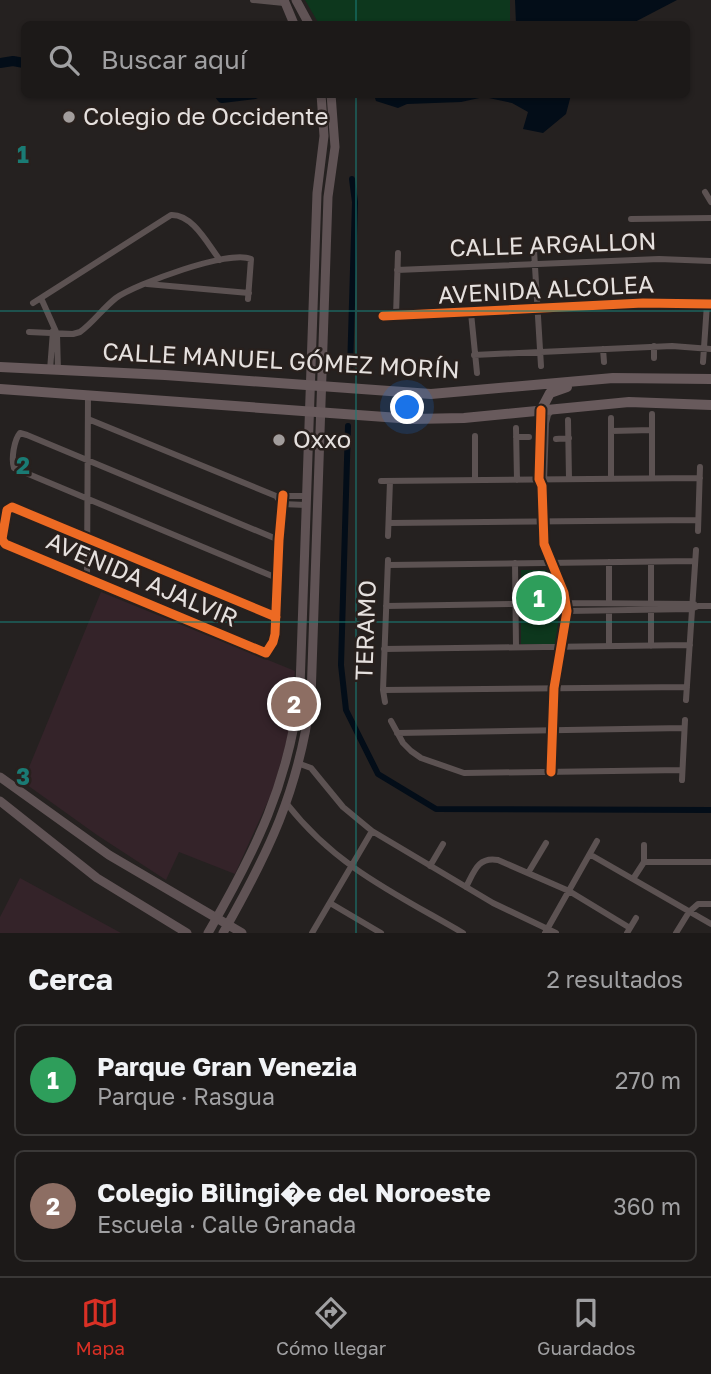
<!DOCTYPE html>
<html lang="es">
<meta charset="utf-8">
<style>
:root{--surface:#1c1918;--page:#252221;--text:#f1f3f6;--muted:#a0a0a2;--line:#3a3837;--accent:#d93025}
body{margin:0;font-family:"Golos Text",sans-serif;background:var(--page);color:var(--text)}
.you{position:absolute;left:408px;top:408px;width:24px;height:24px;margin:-18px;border:5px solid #fff;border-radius:50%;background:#1a73e8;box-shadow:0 0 0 10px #1a73e833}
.badge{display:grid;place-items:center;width:46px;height:46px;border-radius:50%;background:var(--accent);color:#fff;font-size:23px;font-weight:700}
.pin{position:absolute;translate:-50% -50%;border:4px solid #fff;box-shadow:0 2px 7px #0006}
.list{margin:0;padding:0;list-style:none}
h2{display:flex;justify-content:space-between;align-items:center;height:91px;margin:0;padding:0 28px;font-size:30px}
h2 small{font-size:23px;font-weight:400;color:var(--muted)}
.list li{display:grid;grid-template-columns:46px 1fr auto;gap:21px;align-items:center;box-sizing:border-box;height:112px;margin:0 14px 14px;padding:0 14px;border:2px solid var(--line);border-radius:10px}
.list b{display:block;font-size:26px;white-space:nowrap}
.list p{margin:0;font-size:23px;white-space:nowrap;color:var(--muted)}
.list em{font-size:23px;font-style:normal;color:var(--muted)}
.icon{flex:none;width:38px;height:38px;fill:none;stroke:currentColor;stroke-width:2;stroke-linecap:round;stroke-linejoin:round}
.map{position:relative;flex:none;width:711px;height:933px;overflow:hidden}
.search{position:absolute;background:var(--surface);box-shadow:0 2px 5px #0004;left:21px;right:21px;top:21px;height:77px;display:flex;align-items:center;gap:18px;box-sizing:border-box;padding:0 24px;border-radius:10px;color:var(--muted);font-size:26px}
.sheet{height:343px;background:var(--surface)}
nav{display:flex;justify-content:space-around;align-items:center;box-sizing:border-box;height:98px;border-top:2px solid var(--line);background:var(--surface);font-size:19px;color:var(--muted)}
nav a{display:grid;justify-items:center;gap:4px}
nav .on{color:var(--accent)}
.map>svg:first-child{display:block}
.industrial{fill:#342329}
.green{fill:#0d371d}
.water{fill:#030d18}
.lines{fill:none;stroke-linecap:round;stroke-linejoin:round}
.canal{stroke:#030d18;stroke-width:6}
.river{stroke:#030d18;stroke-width:10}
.minor{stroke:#5c5252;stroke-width:6}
.secondary{stroke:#605355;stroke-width:9}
.primary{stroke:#685a5c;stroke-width:10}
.cycleway-casing{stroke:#28201d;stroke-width:13}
.cycleway{stroke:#ed6a23;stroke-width:9}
.grid{fill:none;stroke:#1a7b74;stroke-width:2;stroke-opacity:0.55}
.poi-dot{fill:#a29d9c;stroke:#28201d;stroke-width:2.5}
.labels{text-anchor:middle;stroke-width:5;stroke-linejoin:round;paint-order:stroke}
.poi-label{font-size:24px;fill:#e5e0de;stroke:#28201d;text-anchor:start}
.street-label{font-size:24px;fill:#e5e0de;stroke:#28201d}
.grid-label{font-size:23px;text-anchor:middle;font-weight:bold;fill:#1a7b74;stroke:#28201d;stroke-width:5;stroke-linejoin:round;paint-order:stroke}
</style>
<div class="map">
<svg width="711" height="933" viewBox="0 0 711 933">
<rect width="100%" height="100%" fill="#252120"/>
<path class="industrial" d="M 101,592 L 295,671 L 289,733 L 273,790 L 235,874 L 179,852 L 166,880 L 97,835 L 23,782 Z
M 20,878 L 121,933 L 0,933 L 0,917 Z"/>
<path class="green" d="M 305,0 L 510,0 L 510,24 L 319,24 Z
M 521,570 L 546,570 C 559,596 561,616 555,644 L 521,644 Z"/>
<path class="water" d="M 515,0 L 677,0 L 631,24 L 516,24 Z
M 374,95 L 374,94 L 571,95 L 566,114 L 543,133 L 523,129 L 528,112 L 512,103 L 484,97 L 461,102 L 407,104 L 398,108 L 376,101 Z"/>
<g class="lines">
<path class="canal" d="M 350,370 L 355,202 L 352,179
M 348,426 L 341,665 L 346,710 L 378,774 L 436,809 L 711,810"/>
<path class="river" d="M 0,63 L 13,61 L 24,63
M 219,94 L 222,98 L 255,94"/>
<path class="minor" d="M 253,0 L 284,3
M 705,192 L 711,202
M 631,219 L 711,218
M 534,250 L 541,366
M 397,270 L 659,259 L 711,261
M 147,284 L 249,293
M 41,298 L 57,334 L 58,371
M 33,303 L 171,215 C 193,214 208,245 220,260
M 471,313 L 477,373
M 383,316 L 643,303 L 711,304
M 396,316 L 398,253
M 29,332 L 73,334 L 80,332 C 93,323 103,308 116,298 C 136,284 230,249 251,259 L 248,299
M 603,349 L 604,362
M 474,355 L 672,346 L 711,349
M 654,358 L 654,346
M 703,362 L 707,304
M 50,370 L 53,331
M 541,410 L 539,479 L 542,486 L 544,544 L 564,593 L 567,611 L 554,688 L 551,772
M 88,419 L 276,496 L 282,504 L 306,505
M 568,420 L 569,479
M 516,428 L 517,480
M 611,431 L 652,430
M 475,436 L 475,480
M 516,437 L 529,437
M 556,439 L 569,438
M 652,478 L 652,414
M 611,479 L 611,418
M 381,481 L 700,478
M 544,481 L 546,423 L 548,415 L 552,410
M 280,496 L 306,496
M 389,523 L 698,520
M 698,531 L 700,467
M 388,536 L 390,481
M 609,562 L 609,602
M 651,562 L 651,603
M 515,563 L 516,647
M 388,565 L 694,561
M 87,577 L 88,395
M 277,578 L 14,468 C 11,459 14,440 20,433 L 27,435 L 279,540
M 567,603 L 694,604
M 386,606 L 516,604
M 651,610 L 651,646
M 567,611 L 691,609 L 698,606 L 711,606
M 609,611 L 609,646
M 276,617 L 12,507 L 7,510 L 2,539 L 5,544 L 266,653 L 273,642 L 275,634 L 279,540 L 283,495
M 384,649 L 690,645
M 383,690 L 687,687
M 686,700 L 696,550
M 385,702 L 383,690 L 388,560
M 391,721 L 403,743 L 411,751 L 421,758 L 464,773 L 682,770
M 397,733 L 684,728
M 300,764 L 311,768 L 343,807 L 372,831 L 493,903 L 556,933
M 682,780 L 685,720
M 287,804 C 336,867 396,894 463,933
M 644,845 L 644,862
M 591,855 L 711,924
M 430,866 L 443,844
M 528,873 L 546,843
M 633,879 L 644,862 L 711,862
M 466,887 C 474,872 478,856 498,860 L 569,891 L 630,928
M 330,903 L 381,933
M 312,933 L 372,831
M 545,933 L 597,841
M 627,933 L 636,918
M 676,933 L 689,912 L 698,904 L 711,904"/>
<path class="secondary" d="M 284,0 L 294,24
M 296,0 L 309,24
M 0,777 L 109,855 L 242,933
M 0,801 L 97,878 L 187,933
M 208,933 C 256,850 289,783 300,687 L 317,193 L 324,136 L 321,94
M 223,933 C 269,852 298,792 311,698 L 328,197 L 335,147 L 331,94"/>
<path class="primary" d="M 0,367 L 165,375 L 431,394 L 613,378 L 711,379
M 0,389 L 413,419 L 464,418 L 629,402 L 711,405
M 541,410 L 550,393 L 567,387"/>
<defs>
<path id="cycleway" d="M 383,316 L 643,303 L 711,304
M 541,410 L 539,479 L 542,486 L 544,544 L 564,593 L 567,611 L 554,688 L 551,772
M 276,617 L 12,507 L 7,510 L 2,539 L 5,544 L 266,653 L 273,642 L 275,634 L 279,540 L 283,495"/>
</defs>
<use href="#cycleway" class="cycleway-casing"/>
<use href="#cycleway" class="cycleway"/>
</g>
<path class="grid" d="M 356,0 L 356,24M 356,94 L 356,933M 0,311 L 711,311M 0,622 L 711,622"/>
<g class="poi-dot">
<circle cx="69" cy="117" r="7"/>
<circle cx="279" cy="440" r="7"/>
</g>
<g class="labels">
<g class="poi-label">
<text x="83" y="125">Colegio de Occidente</text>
<text x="293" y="448">Oxxo</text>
</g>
<g class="street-label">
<text transform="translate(553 245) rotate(-2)" y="8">CALLE ARGALLON</text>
<text transform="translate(546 290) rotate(-3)" y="8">AVENIDA ALCOLEA</text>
<text transform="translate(281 361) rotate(3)" y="8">CALLE MANUEL GÓMEZ MORÍN</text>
<text transform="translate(142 580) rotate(23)" y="8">AVENIDA AJALVIR</text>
<text transform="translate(366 630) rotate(-88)" y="8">TERAMO</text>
</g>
</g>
<g class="grid-label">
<text x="23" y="163">1</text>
<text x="23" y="474">2</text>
<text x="23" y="785">3</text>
</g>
</svg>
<div class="you"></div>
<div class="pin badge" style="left:539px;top:598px;background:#2e9e5b">1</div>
<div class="pin badge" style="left:294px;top:704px;background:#8d6e63">2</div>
<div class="search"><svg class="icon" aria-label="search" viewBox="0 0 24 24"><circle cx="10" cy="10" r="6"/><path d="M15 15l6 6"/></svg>Buscar aquí</div>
</div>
<section class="sheet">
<h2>Cerca<small>2 resultados</small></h2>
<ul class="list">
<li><span class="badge" style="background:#2e9e5b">1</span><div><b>Parque Gran Venezia</b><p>Parque · Rasgua</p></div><em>270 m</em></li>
<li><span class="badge" style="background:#8d6e63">2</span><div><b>Colegio Bilingi�e del Noroeste</b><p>Escuela · Calle Granada</p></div><em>360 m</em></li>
</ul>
</section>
<nav>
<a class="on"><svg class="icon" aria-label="map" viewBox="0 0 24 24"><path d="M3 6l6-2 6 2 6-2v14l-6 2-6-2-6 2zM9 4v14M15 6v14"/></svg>Mapa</a>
<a><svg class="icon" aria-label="directions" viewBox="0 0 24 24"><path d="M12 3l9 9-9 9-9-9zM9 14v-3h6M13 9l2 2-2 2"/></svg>Cómo llegar</a>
<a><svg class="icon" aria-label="saved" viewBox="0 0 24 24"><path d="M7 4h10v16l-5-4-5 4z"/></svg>Guardados</a>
</nav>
